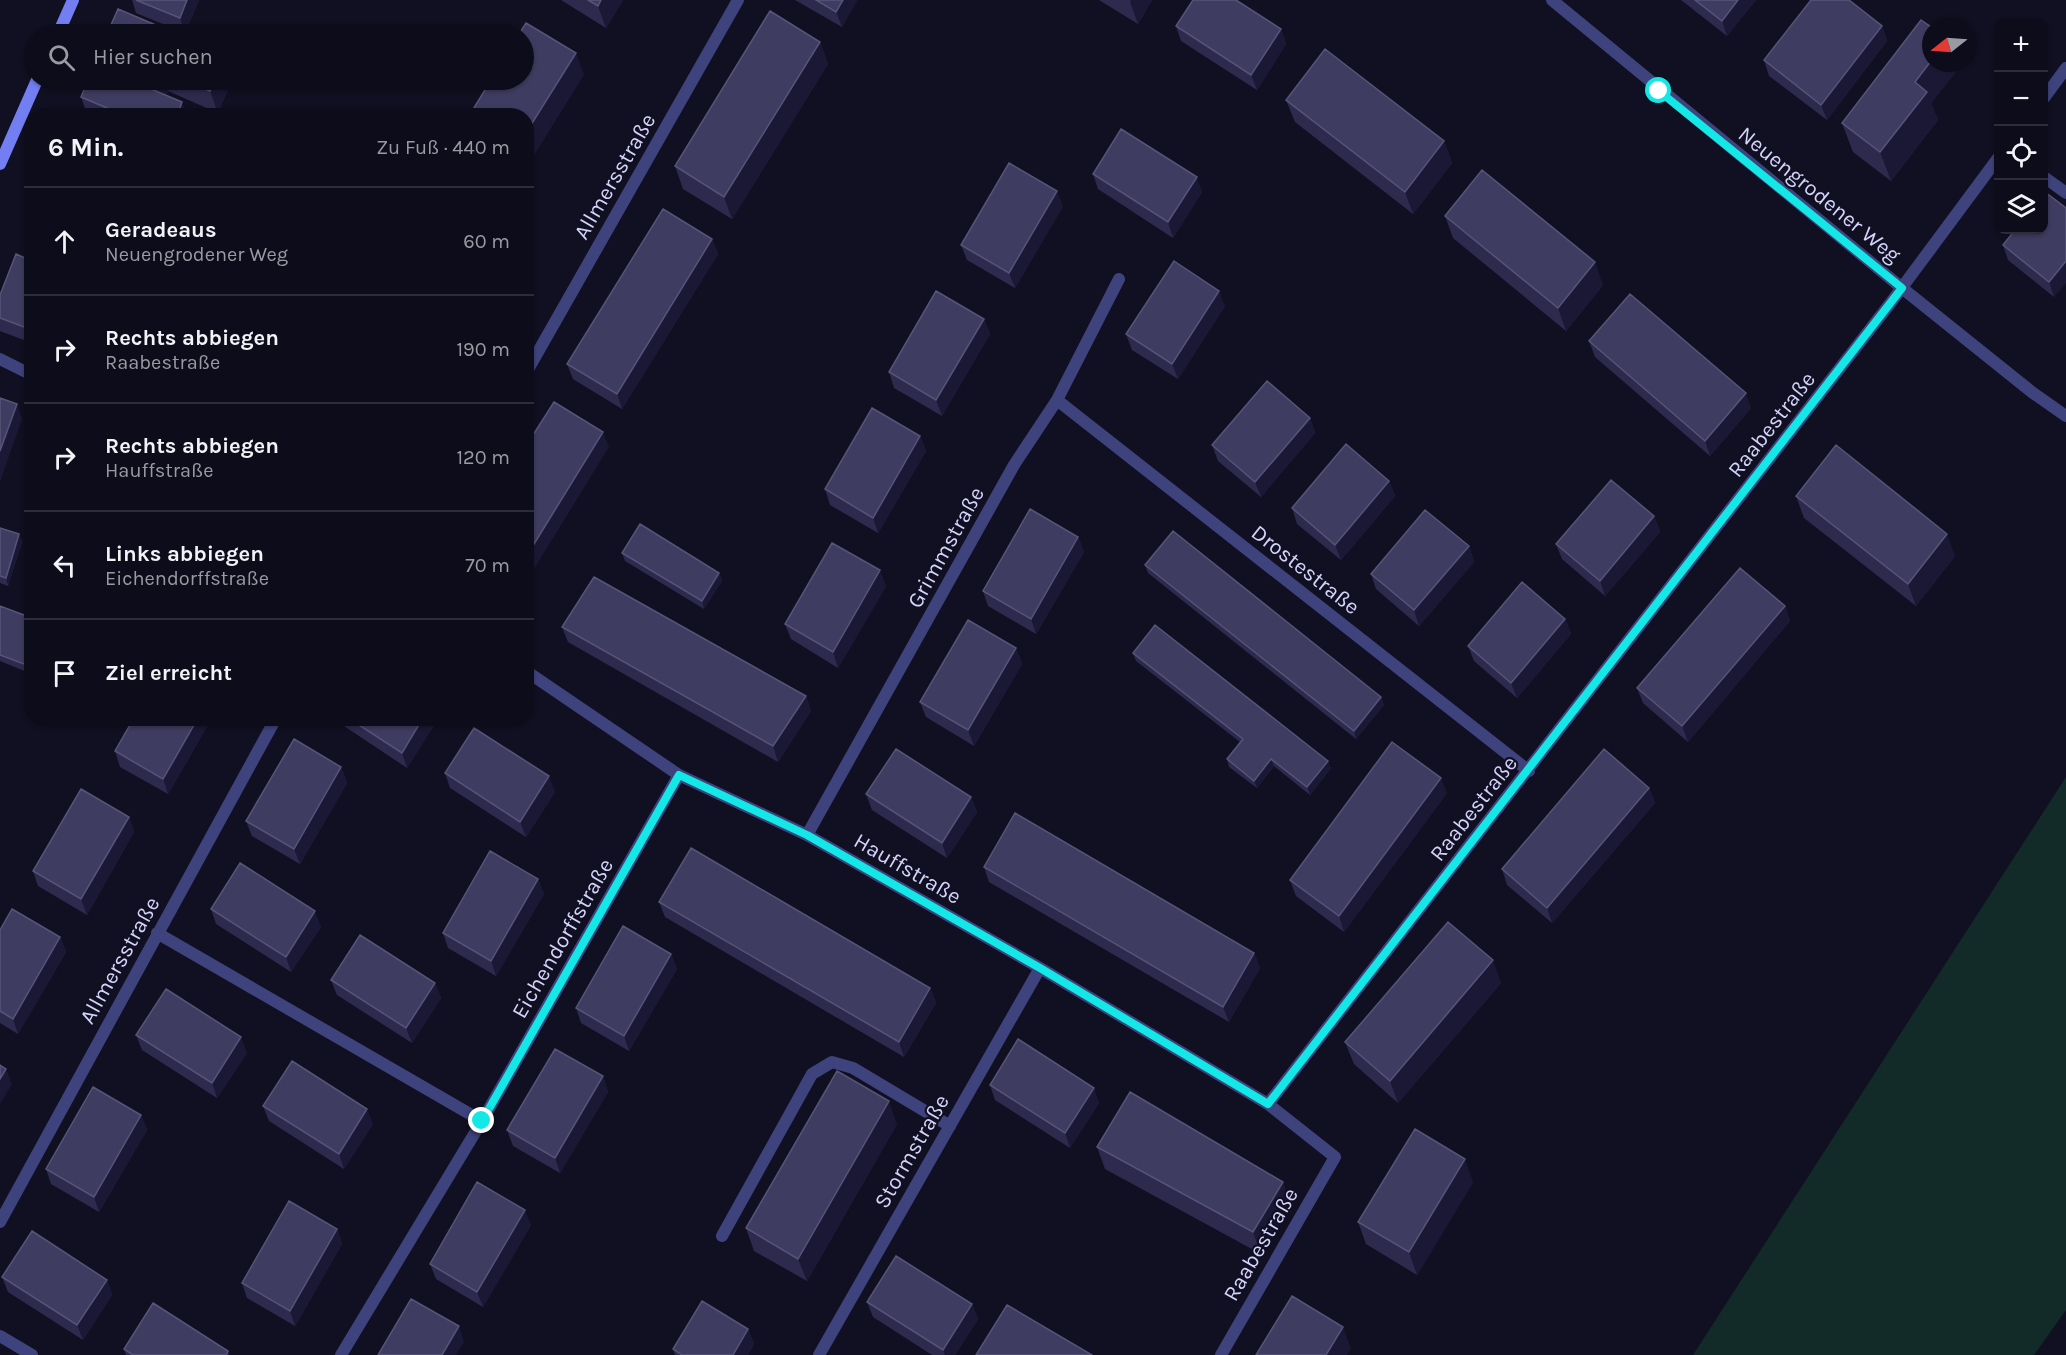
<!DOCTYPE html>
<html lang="de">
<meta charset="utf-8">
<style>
:root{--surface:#0d0c1a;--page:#161523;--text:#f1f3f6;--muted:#9a9ba2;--line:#2d2c39}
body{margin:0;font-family:Karla,sans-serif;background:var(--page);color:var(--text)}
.controls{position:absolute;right:18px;top:18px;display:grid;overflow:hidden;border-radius:12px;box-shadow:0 2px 4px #0004}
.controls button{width:54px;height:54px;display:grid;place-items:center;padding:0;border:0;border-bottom:2px solid var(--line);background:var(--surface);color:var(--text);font:30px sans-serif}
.compass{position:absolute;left:1922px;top:18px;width:54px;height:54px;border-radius:50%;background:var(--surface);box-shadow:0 2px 4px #0004;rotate:253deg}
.stop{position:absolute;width:18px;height:18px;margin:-14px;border:4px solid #14e8e6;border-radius:50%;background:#fff}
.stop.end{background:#14e8e6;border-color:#fff;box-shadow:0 2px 6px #0008}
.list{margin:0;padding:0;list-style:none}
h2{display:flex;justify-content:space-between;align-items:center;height:78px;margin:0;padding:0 24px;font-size:26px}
h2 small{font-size:20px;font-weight:400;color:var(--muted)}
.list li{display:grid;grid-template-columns:39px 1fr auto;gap:18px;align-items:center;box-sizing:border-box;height:108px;padding:0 24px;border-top:2px solid var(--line)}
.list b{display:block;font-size:22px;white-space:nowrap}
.list p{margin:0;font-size:20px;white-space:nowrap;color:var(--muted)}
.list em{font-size:20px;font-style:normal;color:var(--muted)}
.icon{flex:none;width:33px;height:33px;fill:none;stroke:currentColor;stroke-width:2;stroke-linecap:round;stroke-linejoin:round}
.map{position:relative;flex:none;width:2066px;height:1355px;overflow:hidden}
.search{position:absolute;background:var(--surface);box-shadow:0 2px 4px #0004;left:24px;top:24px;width:510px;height:66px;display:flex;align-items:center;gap:15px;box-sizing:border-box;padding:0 21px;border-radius:33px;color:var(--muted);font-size:22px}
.panel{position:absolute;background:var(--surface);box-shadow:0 2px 4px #0004;left:24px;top:108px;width:510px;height:618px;border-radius:24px}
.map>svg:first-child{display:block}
.green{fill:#132b28}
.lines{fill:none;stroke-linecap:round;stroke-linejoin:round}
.service{stroke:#3f437d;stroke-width:12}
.minor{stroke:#3f437d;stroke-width:12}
.secondary{stroke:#737ef3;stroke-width:12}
.wall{fill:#2e2a4e}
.shaded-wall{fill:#1b1835}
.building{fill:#3f3c61;stroke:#575479;stroke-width:1.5}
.route{stroke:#14e8e6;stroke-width:8}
.labels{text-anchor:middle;stroke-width:4.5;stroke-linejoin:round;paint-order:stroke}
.street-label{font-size:22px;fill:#d4d4fb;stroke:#111022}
</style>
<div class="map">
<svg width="2066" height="1355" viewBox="0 0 2066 1355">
<rect width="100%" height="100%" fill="#111022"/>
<path class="green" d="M 2066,777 L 2066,1310 L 2034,1355 L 1693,1355 Z"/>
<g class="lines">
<path class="service" d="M 2044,177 L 2066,193
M 722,1236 L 812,1074 L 832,1062 L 853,1068 L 950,1126"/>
<path class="minor" d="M 1552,0 L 1902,288 L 2033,393 L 2066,416
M 2044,98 L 2066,68
M 0,359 L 32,375
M 526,373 L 738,0
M 1057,400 L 1529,771
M 526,671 L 679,775 L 807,835 L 1040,968 L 1268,1104
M 807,835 L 1014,465 L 1057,400 L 1119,279
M 157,933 L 482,1121
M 0,1222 L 276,718
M 0,1336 L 32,1355
M 341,1355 L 482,1121 L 679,775
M 819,1355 L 1040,968
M 1221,1355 L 1335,1157 L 1268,1104 L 1889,305 L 1998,158"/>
<path class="secondary" d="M 58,34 L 73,0
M 0,164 L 37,80"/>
</g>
<path class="wall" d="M 132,0 L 199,0 L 185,33 L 136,13 Z
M 561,0 L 623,0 L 606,28 Z
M 795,0 L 857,0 L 842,27 Z
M 1099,0 L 1152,0 L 1138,24 Z
M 1681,0 L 1756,0 L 1727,36 Z
M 1176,26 L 1281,29 L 1286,44 L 1257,90 L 1181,41 Z
M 1882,26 L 1887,41 L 1827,120 L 1769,76 L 1764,60 Z
M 820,42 L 828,64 L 732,219 L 683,189 L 675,166 Z
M 1958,69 L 1931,103 L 1938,120 L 1891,181 L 1853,152 L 1842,123 Z
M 88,80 L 232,80 L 218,113 L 168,91 L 166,96 L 187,116 L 88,116 L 81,97 Z
M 1286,100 L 1444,141 L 1452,163 L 1413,214 L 1295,122 Z
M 1093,174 L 1202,192 L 1173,238 L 1098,189 Z
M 1063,206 L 1015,288 L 967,260 L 961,245 Z
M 1445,216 L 1603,285 L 1566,331 L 1453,238 Z
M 32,225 L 32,244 L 28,233 Z
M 2043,230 L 2054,297 L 2008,260 L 2003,245 Z
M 712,239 L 718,254 L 622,409 L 573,379 L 567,364 Z
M 32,261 L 32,343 L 0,331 L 0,295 Z
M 1225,306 L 1178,379 L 1132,350 L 1126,334 Z
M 984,319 L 990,334 L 942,416 L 894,388 L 889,372 Z
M 1589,341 L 1751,408 L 1710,456 L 1595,357 Z
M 1310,418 L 1315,433 L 1261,497 L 1218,461 L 1212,445 Z
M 920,436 L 926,451 L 878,533 L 830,505 L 825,489 Z
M 1389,481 L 1395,496 L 1341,560 L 1297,524 L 1292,508 Z
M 1796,496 L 1955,556 L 1916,606 L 1804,518 Z
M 1654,516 L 1660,532 L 1605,596 L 1562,559 L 1556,544 Z
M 0,528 L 19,534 L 22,542 L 8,586 L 0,583 Z
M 1078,537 L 1084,552 L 1036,634 L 988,606 L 983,591 Z
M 1469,546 L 1474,562 L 1419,626 L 1376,589 L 1371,574 Z
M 622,553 L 719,573 L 722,581 L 704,609 L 625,561 Z
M 1145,565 L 1381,697 L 1384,705 L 1356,739 L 1148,573 Z
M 886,586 L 838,668 L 791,639 L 785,624 Z
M 32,597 L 32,674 L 0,661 L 0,606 L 24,615 Z
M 1785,606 L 1790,621 L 1688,742 L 1643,703 L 1637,688 Z
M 1565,619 L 1571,634 L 1517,698 L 1474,661 L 1468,646 Z
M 562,627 L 806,696 L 811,711 L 778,762 L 568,642 Z
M 1016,648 L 1022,664 L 974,746 L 926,717 L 920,702 Z
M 1133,653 L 1331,768 L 1310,795 L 1274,766 L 1257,788 L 1229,767 L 1227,759 L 1240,742 L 1136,661 Z
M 134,718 L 212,718 L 168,794 L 120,767 L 115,751 Z
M 332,718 L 435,718 L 436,722 L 407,768 Z
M 341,767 L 347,783 L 300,864 L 252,836 L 246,821 Z
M 445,773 L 555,792 L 526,837 L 450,788 Z
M 1649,788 L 1655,803 L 1552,923 L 1507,885 L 1502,869 Z
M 1447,793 L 1344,932 L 1296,896 L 1290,880 Z
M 866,794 L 971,797 L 977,812 L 947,858 L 872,810 Z
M 129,817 L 134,832 L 87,915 L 38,886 L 33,871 Z
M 984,867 L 1254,953 L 1260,968 L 1229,1022 L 989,882 Z
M 538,879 L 544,894 L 496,976 L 448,948 L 443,933 Z
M 659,902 L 930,988 L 936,1003 L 904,1057 L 665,917 Z
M 211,909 L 321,927 L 291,972 L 216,924 Z
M 0,930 L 60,937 L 66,952 L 18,1034 L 0,1023 Z
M 671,954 L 677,969 L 629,1051 L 581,1023 L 576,1008 Z
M 331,980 L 435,983 L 441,998 L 412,1043 L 337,995 Z
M 1501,983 L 1398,1103 L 1354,1064 L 1345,1042 Z
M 136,1035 L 247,1053 L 217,1098 L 142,1050 Z
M 603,1076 L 608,1092 L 560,1173 L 513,1146 L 507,1130 Z
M 990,1085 L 1099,1103 L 1070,1148 L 995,1100 Z
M 263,1106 L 373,1124 L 344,1169 L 269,1121 Z
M 141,1115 L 147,1130 L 99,1212 L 51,1184 L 46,1169 Z
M 897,1124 L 807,1281 L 754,1251 L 746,1228 Z
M 1097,1147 L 1291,1205 L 1261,1254 L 1105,1169 Z
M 1473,1182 L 1417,1275 L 1366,1244 L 1358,1222 Z
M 531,1225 L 483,1307 L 436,1279 L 430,1264 Z
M 337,1229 L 342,1244 L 295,1326 L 247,1298 L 242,1283 Z
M 2,1277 L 107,1280 L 112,1295 L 83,1340 L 8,1292 Z
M 867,1302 L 972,1304 L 978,1319 L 955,1355 L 932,1355 L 873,1317 Z
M 748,1329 L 754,1344 L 748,1355 L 675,1355 L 673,1349 Z
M 124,1349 L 228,1351 L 229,1355 L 126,1355 Z"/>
<path class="shaded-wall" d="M 187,0 L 199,0 L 185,33 L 180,18 Z
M 601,0 L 623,0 L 606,28 L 598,6 Z
M 843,0 L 857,0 L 842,27 L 836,12 Z
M 1131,0 L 1152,0 L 1138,24 L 1130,2 Z
M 1738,0 L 1756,0 L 1727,36 L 1722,21 Z
M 1882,26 L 1887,41 L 1827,120 L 1821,105 Z
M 1281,29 L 1286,44 L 1257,90 L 1251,75 Z
M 820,42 L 828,64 L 732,219 L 724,197 Z
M 576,53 L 584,75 L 526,168 L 526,133 Z
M 1931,61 L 1931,63 L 1956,63 L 1958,69 L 1931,103 L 1938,120 L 1891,181 L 1880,152 L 1915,82 Z
M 155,80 L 164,80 L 168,91 L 159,111 L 151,89 Z
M 214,80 L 232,80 L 218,113 L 210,91 Z
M 182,102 L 187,116 L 177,116 Z
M 1444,141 L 1452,163 L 1413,214 L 1405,192 Z
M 1197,177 L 1202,192 L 1173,238 L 1168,222 Z
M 1057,191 L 1063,206 L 1015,288 L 1009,273 Z
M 712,239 L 718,254 L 622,409 L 617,394 Z
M 2066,261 L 2066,283 L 2054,297 L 2049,282 Z
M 1595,262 L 1603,285 L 1566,331 L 1558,308 Z
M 1219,291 L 1225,306 L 1178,379 L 1172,364 Z
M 984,319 L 990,334 L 942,416 L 936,400 Z
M 1746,393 L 1751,408 L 1710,456 L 1705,441 Z
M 17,404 L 22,419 L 0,482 L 0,451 Z
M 1310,418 L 1315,433 L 1261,497 L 1255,482 Z
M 603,432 L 609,447 L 526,582 L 526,557 Z
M 920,436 L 926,451 L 878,533 L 873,518 Z
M 1389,481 L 1395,496 L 1341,560 L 1335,545 Z
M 1654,516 L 1660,532 L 1605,596 L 1600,581 Z
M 19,534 L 22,542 L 8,586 L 6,578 Z
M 1947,534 L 1955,556 L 1916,606 L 1908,584 Z
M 1078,537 L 1084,552 L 1036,634 L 1031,619 Z
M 1469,546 L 1474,562 L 1419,626 L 1414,610 Z
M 880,570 L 886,586 L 838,668 L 833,652 Z
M 719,573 L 722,581 L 704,609 L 702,601 Z
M 1785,606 L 1790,621 L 1688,742 L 1682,726 Z
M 1565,619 L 1571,634 L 1517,698 L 1511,683 Z
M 1016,648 L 1022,664 L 974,746 L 968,730 Z
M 806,696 L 811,711 L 778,762 L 773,746 Z
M 1381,697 L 1384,705 L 1356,739 L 1354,731 Z
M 198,718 L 212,718 L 168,794 L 163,779 Z
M 423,718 L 435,718 L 436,722 L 407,768 L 402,753 Z
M 1271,759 L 1274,766 L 1257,788 L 1254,781 Z
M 1328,761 L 1331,768 L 1310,795 L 1307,787 Z
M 341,767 L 347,783 L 300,864 L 294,849 Z
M 549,776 L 555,792 L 526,837 L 520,822 Z
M 1441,778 L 1447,793 L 1344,932 L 1339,916 Z
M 1649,788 L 1655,803 L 1552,923 L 1547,908 Z
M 971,797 L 977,812 L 947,858 L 942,843 Z
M 129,817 L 134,832 L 87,915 L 81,899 Z
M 538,879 L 544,894 L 496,976 L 491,961 Z
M 315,911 L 321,927 L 291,972 L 286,957 Z
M 60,937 L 66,952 L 18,1034 L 13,1019 Z
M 1254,953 L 1260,968 L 1229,1022 L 1223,1007 Z
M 671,954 L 677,969 L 629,1051 L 624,1036 Z
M 1493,960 L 1501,983 L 1398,1103 L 1390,1081 Z
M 435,983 L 441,998 L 412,1043 L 406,1028 Z
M 930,988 L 936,1003 L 904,1057 L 899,1042 Z
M 241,1037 L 247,1053 L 217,1098 L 212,1083 Z
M 6,1069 L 12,1084 L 0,1104 L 0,1079 Z
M 603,1076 L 608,1092 L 560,1173 L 555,1158 Z
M 1094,1088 L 1099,1103 L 1070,1148 L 1065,1133 Z
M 889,1101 L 897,1124 L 807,1281 L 798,1259 Z
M 367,1109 L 373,1124 L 344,1169 L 339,1154 Z
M 141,1115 L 147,1130 L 99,1212 L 94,1197 Z
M 1465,1159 L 1473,1182 L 1417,1275 L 1409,1252 Z
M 1283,1182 L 1291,1205 L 1261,1254 L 1253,1232 Z
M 525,1210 L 531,1225 L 483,1307 L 477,1292 Z
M 337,1229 L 342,1244 L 295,1326 L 290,1311 Z
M 107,1280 L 112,1295 L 83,1340 L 77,1325 Z
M 972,1304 L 978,1319 L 955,1355 L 945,1355 L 943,1350 Z
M 459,1326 L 464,1342 L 456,1355 L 442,1355 Z
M 1343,1327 L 1351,1349 L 1347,1355 L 1326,1355 Z
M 748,1329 L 754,1344 L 748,1355 L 733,1355 Z"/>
<path class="building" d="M 136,0 L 187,0 L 180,18 Z
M 588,0 L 601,0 L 598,6 Z
M 816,0 L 843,0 L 836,12 Z
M 1193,0 L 1236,0 L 1281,29 L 1251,75 L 1176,26 Z
M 1695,0 L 1738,0 L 1722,21 Z
M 1811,0 L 1849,0 L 1882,26 L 1821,105 L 1764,60 Z
M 118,9 L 177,34 L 107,34 Z
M 770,11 L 820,42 L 724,197 L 675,166 Z
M 1921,20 L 1931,27 L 1931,61 L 1915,82 L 1927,92 L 1880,152 L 1842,123 Z
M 526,23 L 576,53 L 526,133 L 526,116 L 469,116 L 491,80 L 524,80 L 524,34 L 519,34 Z
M 1325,49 L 1444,141 L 1405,192 L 1286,100 Z
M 88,80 L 155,80 L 151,89 L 182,102 L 177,116 L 126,116 L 81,97 Z
M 184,80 L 214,80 L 210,91 Z
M 1121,129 L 1197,177 L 1168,222 L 1093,174 Z
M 1009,163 L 1057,191 L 1009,273 L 961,245 Z
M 1482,170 L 1595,262 L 1558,308 L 1445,216 Z
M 2045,192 L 2066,208 L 2066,261 L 2049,282 L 2003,245 L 2015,230 L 2043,230 L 2043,194 Z
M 663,209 L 712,239 L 617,394 L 567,364 Z
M 32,225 L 32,235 L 28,233 Z
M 16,254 L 32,261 L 32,330 L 0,318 L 0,295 Z
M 1174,261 L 1219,291 L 1172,364 L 1126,334 Z
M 936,291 L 984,319 L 936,400 L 889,372 Z
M 1630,294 L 1746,393 L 1705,441 L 1589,341 Z
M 1267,381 L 1310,418 L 1255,482 L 1212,445 Z
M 0,398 L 17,404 L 0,451 Z
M 554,402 L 603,432 L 526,557 L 526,446 Z
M 872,408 L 920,436 L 873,518 L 825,489 Z
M 1346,444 L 1389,481 L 1335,545 L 1292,508 Z
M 1836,445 L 1947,534 L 1908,584 L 1796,496 Z
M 1611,480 L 1654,516 L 1600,581 L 1556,544 Z
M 1030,509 L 1078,537 L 1031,619 L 983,591 Z
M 1425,510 L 1469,546 L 1414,610 L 1371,574 Z
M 640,524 L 719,573 L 702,601 L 622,553 Z
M 0,528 L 19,534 L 6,578 L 0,576 Z
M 1173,531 L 1381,697 L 1354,731 L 1145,565 Z
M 832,543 L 880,570 L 833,652 L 785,624 Z
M 1740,568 L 1785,606 L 1682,726 L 1637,688 Z
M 594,577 L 806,696 L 773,746 L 562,627 Z
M 1522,582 L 1565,619 L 1511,683 L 1468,646 Z
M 32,597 L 32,667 L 0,655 L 0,606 L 24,615 Z
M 968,620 L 1016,648 L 968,730 L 920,702 Z
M 1155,625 L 1328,761 L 1307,787 L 1271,759 L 1254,781 L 1227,759 L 1243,739 L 1133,653 Z
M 134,718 L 198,718 L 163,779 L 115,751 Z
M 348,718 L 423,718 L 402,753 Z
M 474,728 L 549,776 L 520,822 L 445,773 Z
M 294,739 L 341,767 L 294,849 L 246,821 Z
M 1392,742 L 1441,778 L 1339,916 L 1290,880 Z
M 896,749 L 971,797 L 942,843 L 866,794 Z
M 1604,749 L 1649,788 L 1547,908 L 1502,869 Z
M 81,789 L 129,817 L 81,899 L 33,871 Z
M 1015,813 L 1254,953 L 1223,1007 L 984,867 Z
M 691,848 L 930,988 L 899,1042 L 659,902 Z
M 490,851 L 538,879 L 491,961 L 443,933 Z
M 240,863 L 315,911 L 286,957 L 211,909 Z
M 12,909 L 60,937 L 13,1019 L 0,1011 L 0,930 Z
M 1448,922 L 1493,960 L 1390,1081 L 1345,1042 Z
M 623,926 L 671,954 L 624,1036 L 576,1008 Z
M 360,935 L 435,983 L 406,1028 L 331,980 Z
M 166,989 L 241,1037 L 212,1083 L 136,1035 Z
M 1018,1039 L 1094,1088 L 1065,1133 L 990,1085 Z
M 555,1049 L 603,1076 L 555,1158 L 507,1130 Z
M 292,1061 L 367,1109 L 339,1154 L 263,1106 Z
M 0,1065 L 6,1069 L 0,1079 Z
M 837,1071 L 889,1101 L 798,1259 L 746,1228 Z
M 93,1087 L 141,1115 L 94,1197 L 46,1169 Z
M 1130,1092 L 1283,1182 L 1253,1232 L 1097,1147 Z
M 1415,1129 L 1465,1159 L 1409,1252 L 1358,1222 Z
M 477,1182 L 525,1210 L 477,1292 L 430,1264 Z
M 289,1201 L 337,1229 L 290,1311 L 242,1283 Z
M 32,1231 L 107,1280 L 77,1325 L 2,1277 Z
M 896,1256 L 972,1304 L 943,1350 L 867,1302 Z
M 1292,1296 L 1343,1327 L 1326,1355 L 1256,1355 Z
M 411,1299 L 459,1326 L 442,1355 L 378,1355 Z
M 702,1301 L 748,1329 L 733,1355 L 682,1355 L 673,1349 Z
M 153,1303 L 228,1351 L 226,1355 L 133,1355 L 124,1349 Z
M 1007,1305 L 1092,1355 L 976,1355 Z"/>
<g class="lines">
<path class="route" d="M 482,1121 L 679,775 L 807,835 L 1040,968 L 1268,1104 L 1902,288 L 1659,91"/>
</g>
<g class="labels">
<g class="street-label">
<text transform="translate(614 176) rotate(-60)" y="8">Allmersstraße</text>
<text transform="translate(1820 194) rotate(39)" y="8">Neuengrodener Weg</text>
<text transform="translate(1771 424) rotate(-52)" y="8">Raabestraße</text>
<text transform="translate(945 547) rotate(-61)" y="8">Grimmstraße</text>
<text transform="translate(1306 569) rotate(38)" y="8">Drostestraße</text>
<text transform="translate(1473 808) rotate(-52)" y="8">Raabestraße</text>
<text transform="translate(908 868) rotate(30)" y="8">Hauffstraße</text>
<text transform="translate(562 938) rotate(-60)" y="8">Eichendorffstraße</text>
<text transform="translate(119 960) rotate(-61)" y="8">Allmersstraße</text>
<text transform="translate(911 1151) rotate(-60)" y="8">Stormstraße</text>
<text transform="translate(1260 1244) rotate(-60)" y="8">Raabestraße</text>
</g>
</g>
</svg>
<div class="controls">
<button>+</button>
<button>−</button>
<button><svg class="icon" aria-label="locate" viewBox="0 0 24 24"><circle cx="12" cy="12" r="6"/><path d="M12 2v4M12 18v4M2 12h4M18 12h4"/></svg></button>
<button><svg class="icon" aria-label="layers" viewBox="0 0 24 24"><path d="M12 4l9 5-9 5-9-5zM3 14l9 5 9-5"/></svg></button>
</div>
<svg class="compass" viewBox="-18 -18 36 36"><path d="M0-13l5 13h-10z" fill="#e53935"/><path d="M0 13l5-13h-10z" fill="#9a9ba2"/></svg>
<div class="stop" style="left:1659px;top:91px"></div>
<div class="stop end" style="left:482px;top:1121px"></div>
<div class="search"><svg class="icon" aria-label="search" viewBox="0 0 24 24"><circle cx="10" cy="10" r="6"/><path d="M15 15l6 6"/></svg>Hier suchen</div>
<section class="panel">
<h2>6 Min.<small>Zu Fuß · 440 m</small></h2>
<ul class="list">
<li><svg class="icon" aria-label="ahead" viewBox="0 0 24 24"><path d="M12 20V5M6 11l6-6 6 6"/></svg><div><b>Geradeaus</b><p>Neuengrodener Weg</p></div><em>60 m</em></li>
<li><svg class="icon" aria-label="right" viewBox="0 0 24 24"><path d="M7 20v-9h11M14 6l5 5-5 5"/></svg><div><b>Rechts abbiegen</b><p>Raabestraße</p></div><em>190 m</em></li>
<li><svg class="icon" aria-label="right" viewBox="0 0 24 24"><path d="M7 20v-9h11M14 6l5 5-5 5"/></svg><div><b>Rechts abbiegen</b><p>Hauffstraße</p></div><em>120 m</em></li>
<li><svg class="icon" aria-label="left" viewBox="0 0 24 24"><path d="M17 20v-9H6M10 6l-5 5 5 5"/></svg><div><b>Links abbiegen</b><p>Eichendorffstraße</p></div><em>70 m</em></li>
<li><svg class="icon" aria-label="arrive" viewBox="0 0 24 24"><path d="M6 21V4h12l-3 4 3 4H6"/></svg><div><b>Ziel erreicht</b></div></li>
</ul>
</section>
</div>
